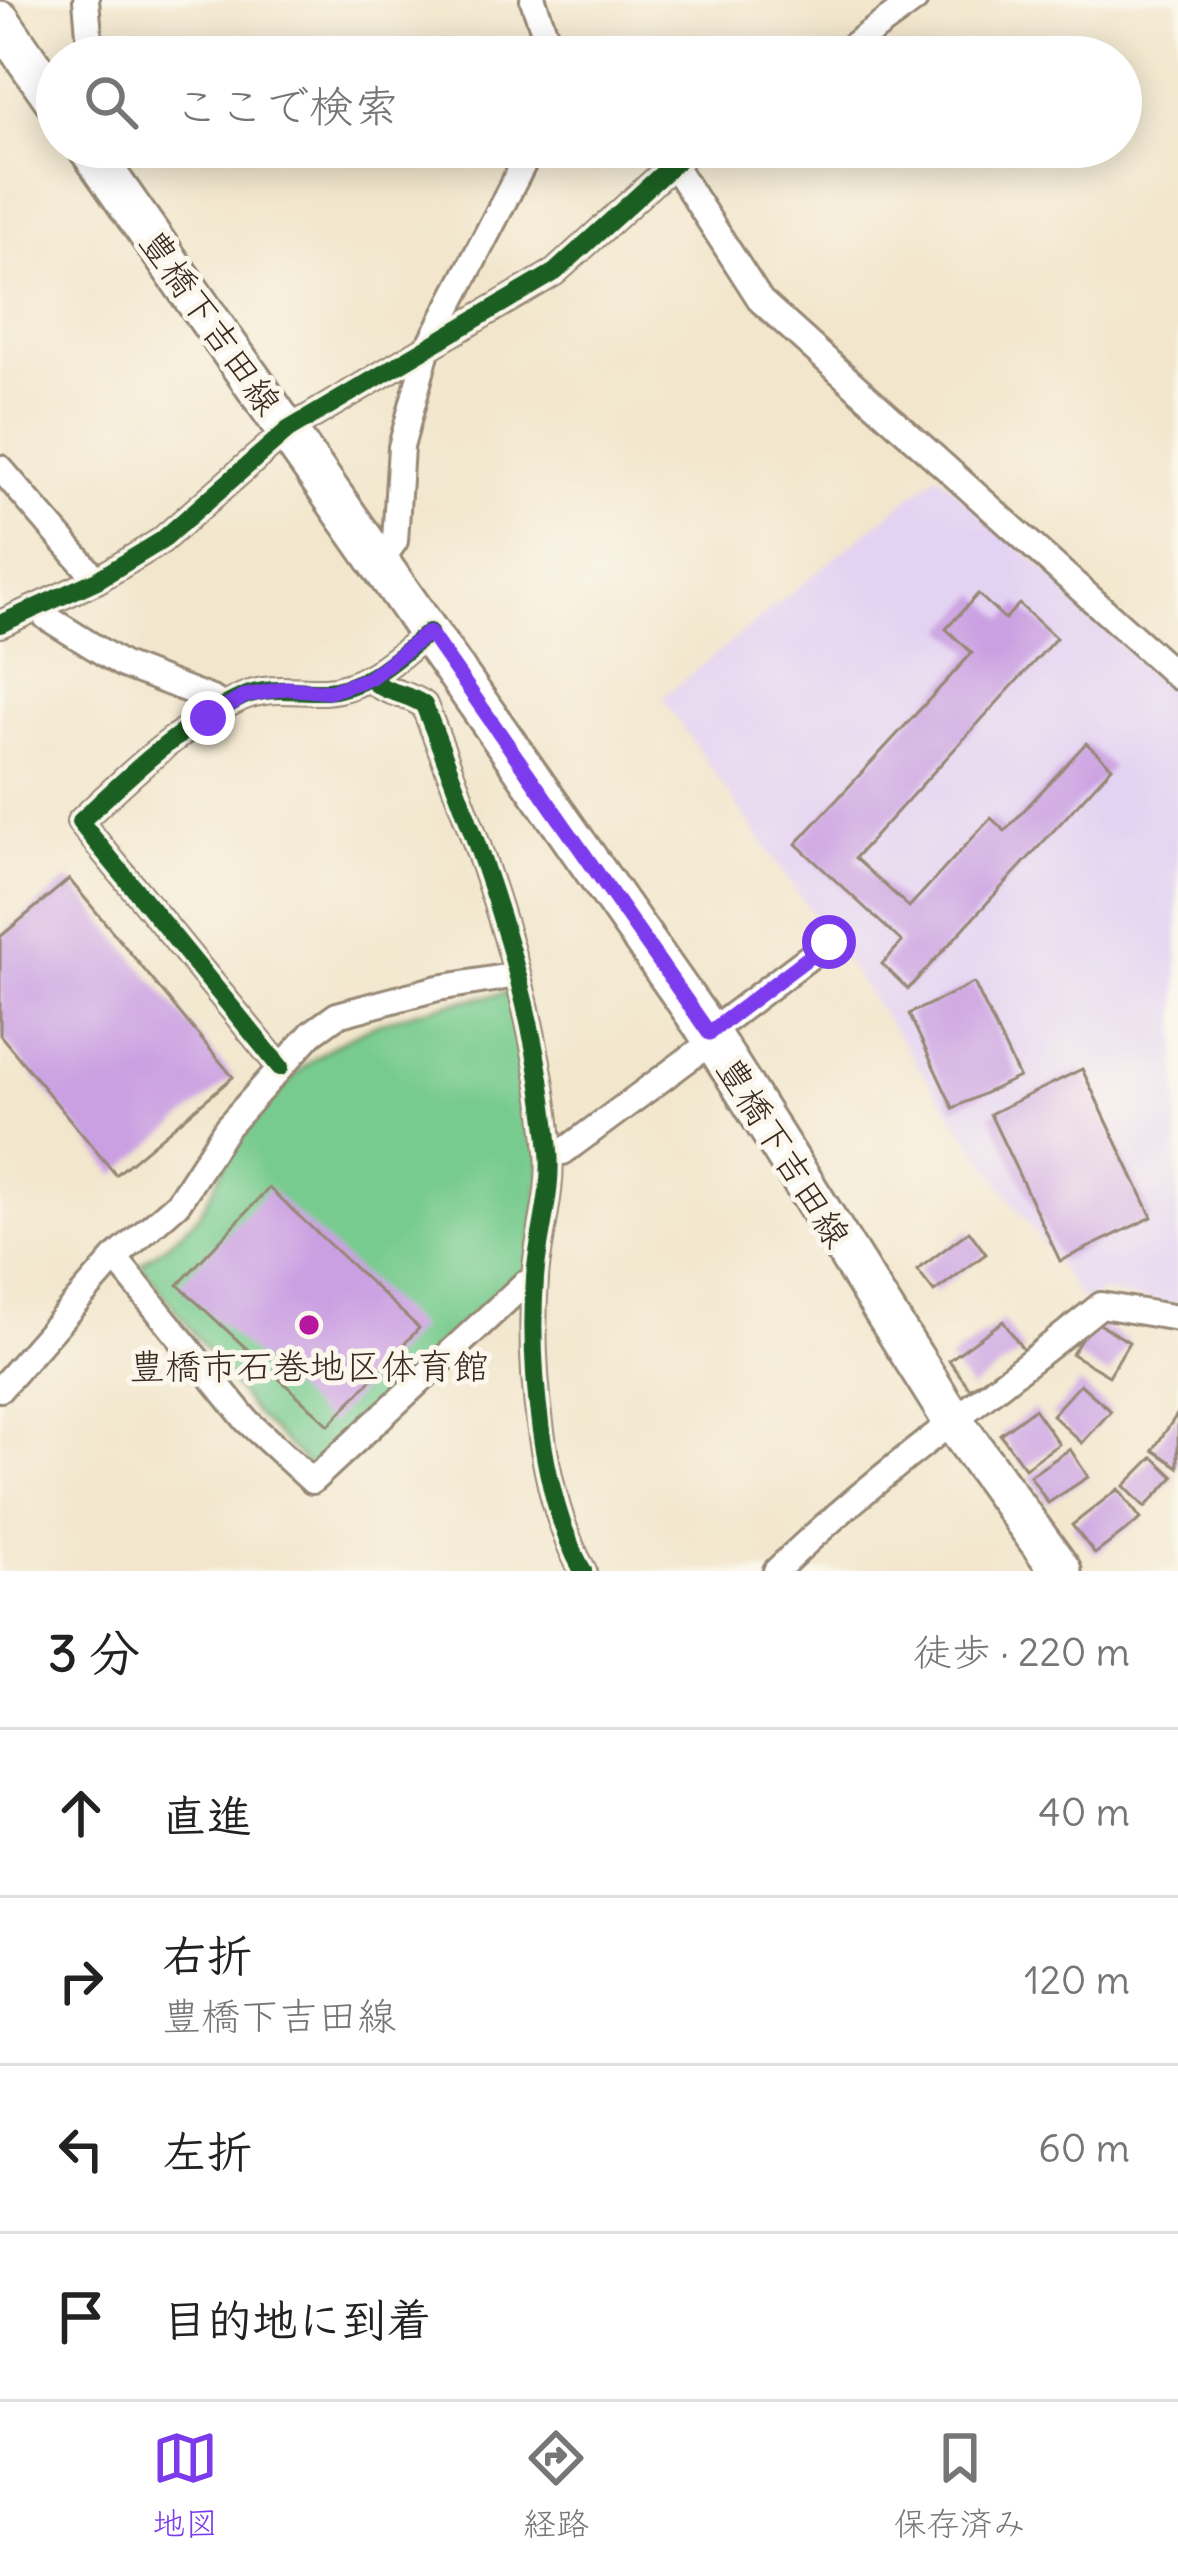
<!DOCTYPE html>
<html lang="ja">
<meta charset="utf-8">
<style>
:root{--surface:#fff;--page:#f2f2f2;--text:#222;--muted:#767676;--line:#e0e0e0;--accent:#7c3aed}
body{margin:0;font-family:Delius,"Klee One",sans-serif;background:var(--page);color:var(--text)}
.stop{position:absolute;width:36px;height:36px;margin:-27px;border:9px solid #7c3aed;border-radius:50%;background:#fff}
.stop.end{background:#7c3aed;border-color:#fff;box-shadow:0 3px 12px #0008}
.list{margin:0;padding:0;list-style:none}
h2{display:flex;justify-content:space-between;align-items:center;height:156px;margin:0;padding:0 48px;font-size:51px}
h2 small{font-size:39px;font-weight:400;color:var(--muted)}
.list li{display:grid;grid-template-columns:78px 1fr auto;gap:36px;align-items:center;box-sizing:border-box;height:168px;padding:0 48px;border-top:3px solid var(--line)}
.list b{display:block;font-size:45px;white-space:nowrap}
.list p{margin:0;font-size:39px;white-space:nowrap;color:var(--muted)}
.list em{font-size:39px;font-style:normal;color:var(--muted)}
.icon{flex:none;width:66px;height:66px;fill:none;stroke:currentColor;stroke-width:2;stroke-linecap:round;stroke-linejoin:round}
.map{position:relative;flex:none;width:1178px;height:1571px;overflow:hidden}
.search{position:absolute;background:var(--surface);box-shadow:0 6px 30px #0003;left:36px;right:36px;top:36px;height:132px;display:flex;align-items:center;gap:30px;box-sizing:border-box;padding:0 42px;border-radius:66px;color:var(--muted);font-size:45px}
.sheet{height:828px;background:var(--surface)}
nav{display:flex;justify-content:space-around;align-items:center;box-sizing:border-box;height:168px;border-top:3px solid var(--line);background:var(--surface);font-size:33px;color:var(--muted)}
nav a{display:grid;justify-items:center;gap:6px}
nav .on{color:var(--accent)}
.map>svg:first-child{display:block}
.built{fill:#e3d3f2}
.green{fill:#77cb8e;stroke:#597a56;stroke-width:3}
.building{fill:#cba0e2}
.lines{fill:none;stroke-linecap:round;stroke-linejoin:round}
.minor-casing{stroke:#968875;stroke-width:30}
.primary-casing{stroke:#968875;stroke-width:45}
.minor{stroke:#fff;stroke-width:24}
.primary{stroke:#fff;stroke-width:39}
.cycleway-casing{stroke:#fbf7ec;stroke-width:26}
.cycleway{stroke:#1b5e20;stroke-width:18}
.route{stroke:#7c3aed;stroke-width:15}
.poi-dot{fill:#b5179e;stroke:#fbf7ec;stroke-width:4.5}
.labels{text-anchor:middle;stroke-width:10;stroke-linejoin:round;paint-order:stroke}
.street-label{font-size:36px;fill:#3b2a1e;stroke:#fbf7ec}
.poi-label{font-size:36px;fill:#3b2a1e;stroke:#fbf7ec}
</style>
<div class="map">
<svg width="1178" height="1571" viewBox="0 0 1178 1571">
<rect width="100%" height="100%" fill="#fbf7ec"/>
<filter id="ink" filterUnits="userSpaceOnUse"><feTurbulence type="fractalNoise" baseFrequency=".00833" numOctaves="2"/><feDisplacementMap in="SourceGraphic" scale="24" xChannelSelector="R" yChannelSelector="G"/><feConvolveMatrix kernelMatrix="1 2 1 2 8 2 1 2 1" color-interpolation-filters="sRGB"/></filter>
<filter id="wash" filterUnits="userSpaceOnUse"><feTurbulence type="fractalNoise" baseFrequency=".004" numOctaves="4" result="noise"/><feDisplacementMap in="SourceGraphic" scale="48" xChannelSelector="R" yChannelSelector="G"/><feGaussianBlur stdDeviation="2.7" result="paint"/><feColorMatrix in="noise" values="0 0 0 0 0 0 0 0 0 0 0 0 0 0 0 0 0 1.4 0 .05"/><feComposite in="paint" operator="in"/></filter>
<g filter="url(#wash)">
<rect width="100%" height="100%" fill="#f2e6cc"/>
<path class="built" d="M 938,474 L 1178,688 L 1178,1306 L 1101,1292 L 1085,1305 L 662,698 Z"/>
<path class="green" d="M 516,991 L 543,1160 L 529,1271 L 311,1468 L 254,1413 L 141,1264 C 157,1251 177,1238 191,1223 C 213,1199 222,1162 241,1136 C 321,1027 390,1013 516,991 Z"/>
<g id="blocks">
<path class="building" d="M 978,594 L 1005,619 L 1019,604 L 1056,638 L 855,858 L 909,907 L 991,818 L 1005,831 L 1086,743 L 1112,767 L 908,989 L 882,964 L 902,942 L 796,844 L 972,653 L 946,629 Z
M 69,879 L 233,1077 L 116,1175 L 0,1035 L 0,937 Z
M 974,983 L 1019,1077 L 953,1108 L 909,1014 Z
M 1082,1069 L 1152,1217 L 1060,1261 L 990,1114 Z
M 269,1188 L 419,1328 L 329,1425 L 178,1285 Z
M 969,1231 L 986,1254 L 934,1292 L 917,1270 Z
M 1093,1320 L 1129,1342 L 1109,1376 L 1072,1354 Z
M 1003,1321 L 1024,1351 L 970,1389 L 949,1360 Z
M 1080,1384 L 1111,1411 L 1082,1443 L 1052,1415 Z
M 1034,1409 L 1059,1444 L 1025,1468 L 1000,1434 Z
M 1178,1413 L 1178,1467 L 1153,1450 Z
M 1070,1449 L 1088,1477 L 1048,1503 L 1030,1476 Z
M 1153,1457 L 1174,1477 L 1145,1507 L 1124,1486 Z
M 1118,1489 L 1141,1519 L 1095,1554 L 1072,1525 Z"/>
</g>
</g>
<g filter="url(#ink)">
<use href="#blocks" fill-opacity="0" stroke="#968875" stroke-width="3"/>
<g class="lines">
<defs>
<path id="minor" d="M 86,0 L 91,57
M 533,0 L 553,57
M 837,57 L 915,0
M 671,161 L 761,301 L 1178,677
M 0,468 L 97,580
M 380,562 L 395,541 L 401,447 L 427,350 L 532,147
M 40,607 L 46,617 L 123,665 L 214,700 L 221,710
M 0,624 L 97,580 L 161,541 L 288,430 L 555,272 L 692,147
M 370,678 C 385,694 406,692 424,705 C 481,848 536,996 549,1151 C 553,1192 538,1236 535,1278 C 529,1364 540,1495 583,1571
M 709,1033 L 829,942
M 280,1067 L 80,822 C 129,775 180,726 242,697 C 270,685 297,692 325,691 C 367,689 399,656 429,632
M 550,1153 L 563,1152 L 714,1040
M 115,1258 L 247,1421 L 312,1481 L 524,1284 L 535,1280
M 0,1389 L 115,1258 L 178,1203 L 227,1127 L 312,1033 L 337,1015 L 438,988 L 517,975
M 776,1571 C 877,1473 992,1394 1101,1305 L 1178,1318"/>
<path id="primary" d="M 0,21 L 57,103
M 88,147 L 709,1033 L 955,1424 L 1061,1571"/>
</defs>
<use href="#minor" class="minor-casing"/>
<use href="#primary" class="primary-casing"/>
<use href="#minor" class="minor"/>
<use href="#primary" class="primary"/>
<defs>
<path id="cycleway" d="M 0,624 L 97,580 L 161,541 L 288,430 L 555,272 L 692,147
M 370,678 C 385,694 406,692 424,705 C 481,848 536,996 549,1151 C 553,1192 538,1236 535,1278 C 529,1364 540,1495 583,1571
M 280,1067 L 80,822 C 129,775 180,726 242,697 C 270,685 297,692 325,691 C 367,689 399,656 429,632"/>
</defs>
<use href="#cycleway" class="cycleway-casing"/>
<use href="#cycleway" class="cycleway"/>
</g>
</g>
<g class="lines" filter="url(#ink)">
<path class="route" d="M 208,718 L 245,696 L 286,688 L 329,692 L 370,678 L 429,632 L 709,1033 L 829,942"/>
</g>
<circle class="poi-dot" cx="309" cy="1325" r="12"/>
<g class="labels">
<g class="street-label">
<text transform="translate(211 322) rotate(55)" y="13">豊橋下吉田線</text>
<text transform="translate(784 1152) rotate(58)" y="13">豊橋下吉田線</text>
</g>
<g class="poi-label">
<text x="309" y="1379">豊橋市石巻地区体育館</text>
</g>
</g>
</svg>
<div class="stop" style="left:829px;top:942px"></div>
<div class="stop end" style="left:208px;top:718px"></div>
<div class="search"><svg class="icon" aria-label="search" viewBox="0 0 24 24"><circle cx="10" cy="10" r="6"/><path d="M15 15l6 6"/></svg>ここで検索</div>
</div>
<section class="sheet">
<h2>3 分<small>徒歩 · 220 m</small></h2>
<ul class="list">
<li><svg class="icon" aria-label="ahead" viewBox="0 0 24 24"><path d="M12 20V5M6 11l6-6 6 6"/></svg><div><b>直進</b></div><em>40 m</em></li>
<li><svg class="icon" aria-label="right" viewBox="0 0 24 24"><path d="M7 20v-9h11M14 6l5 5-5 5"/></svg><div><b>右折</b><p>豊橋下吉田線</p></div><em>120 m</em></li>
<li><svg class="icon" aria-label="left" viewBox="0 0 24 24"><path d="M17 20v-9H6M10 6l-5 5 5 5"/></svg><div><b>左折</b></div><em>60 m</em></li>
<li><svg class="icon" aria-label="arrive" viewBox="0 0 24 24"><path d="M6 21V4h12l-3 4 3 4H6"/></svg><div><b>目的地に到着</b></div></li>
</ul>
</section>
<nav>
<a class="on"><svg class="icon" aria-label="map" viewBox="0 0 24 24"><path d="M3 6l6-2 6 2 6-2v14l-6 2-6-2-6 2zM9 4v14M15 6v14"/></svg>地図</a>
<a><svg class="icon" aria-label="directions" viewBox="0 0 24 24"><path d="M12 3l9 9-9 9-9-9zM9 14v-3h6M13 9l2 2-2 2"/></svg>経路</a>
<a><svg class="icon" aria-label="saved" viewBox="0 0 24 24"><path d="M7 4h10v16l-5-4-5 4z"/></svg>保存済み</a>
</nav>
